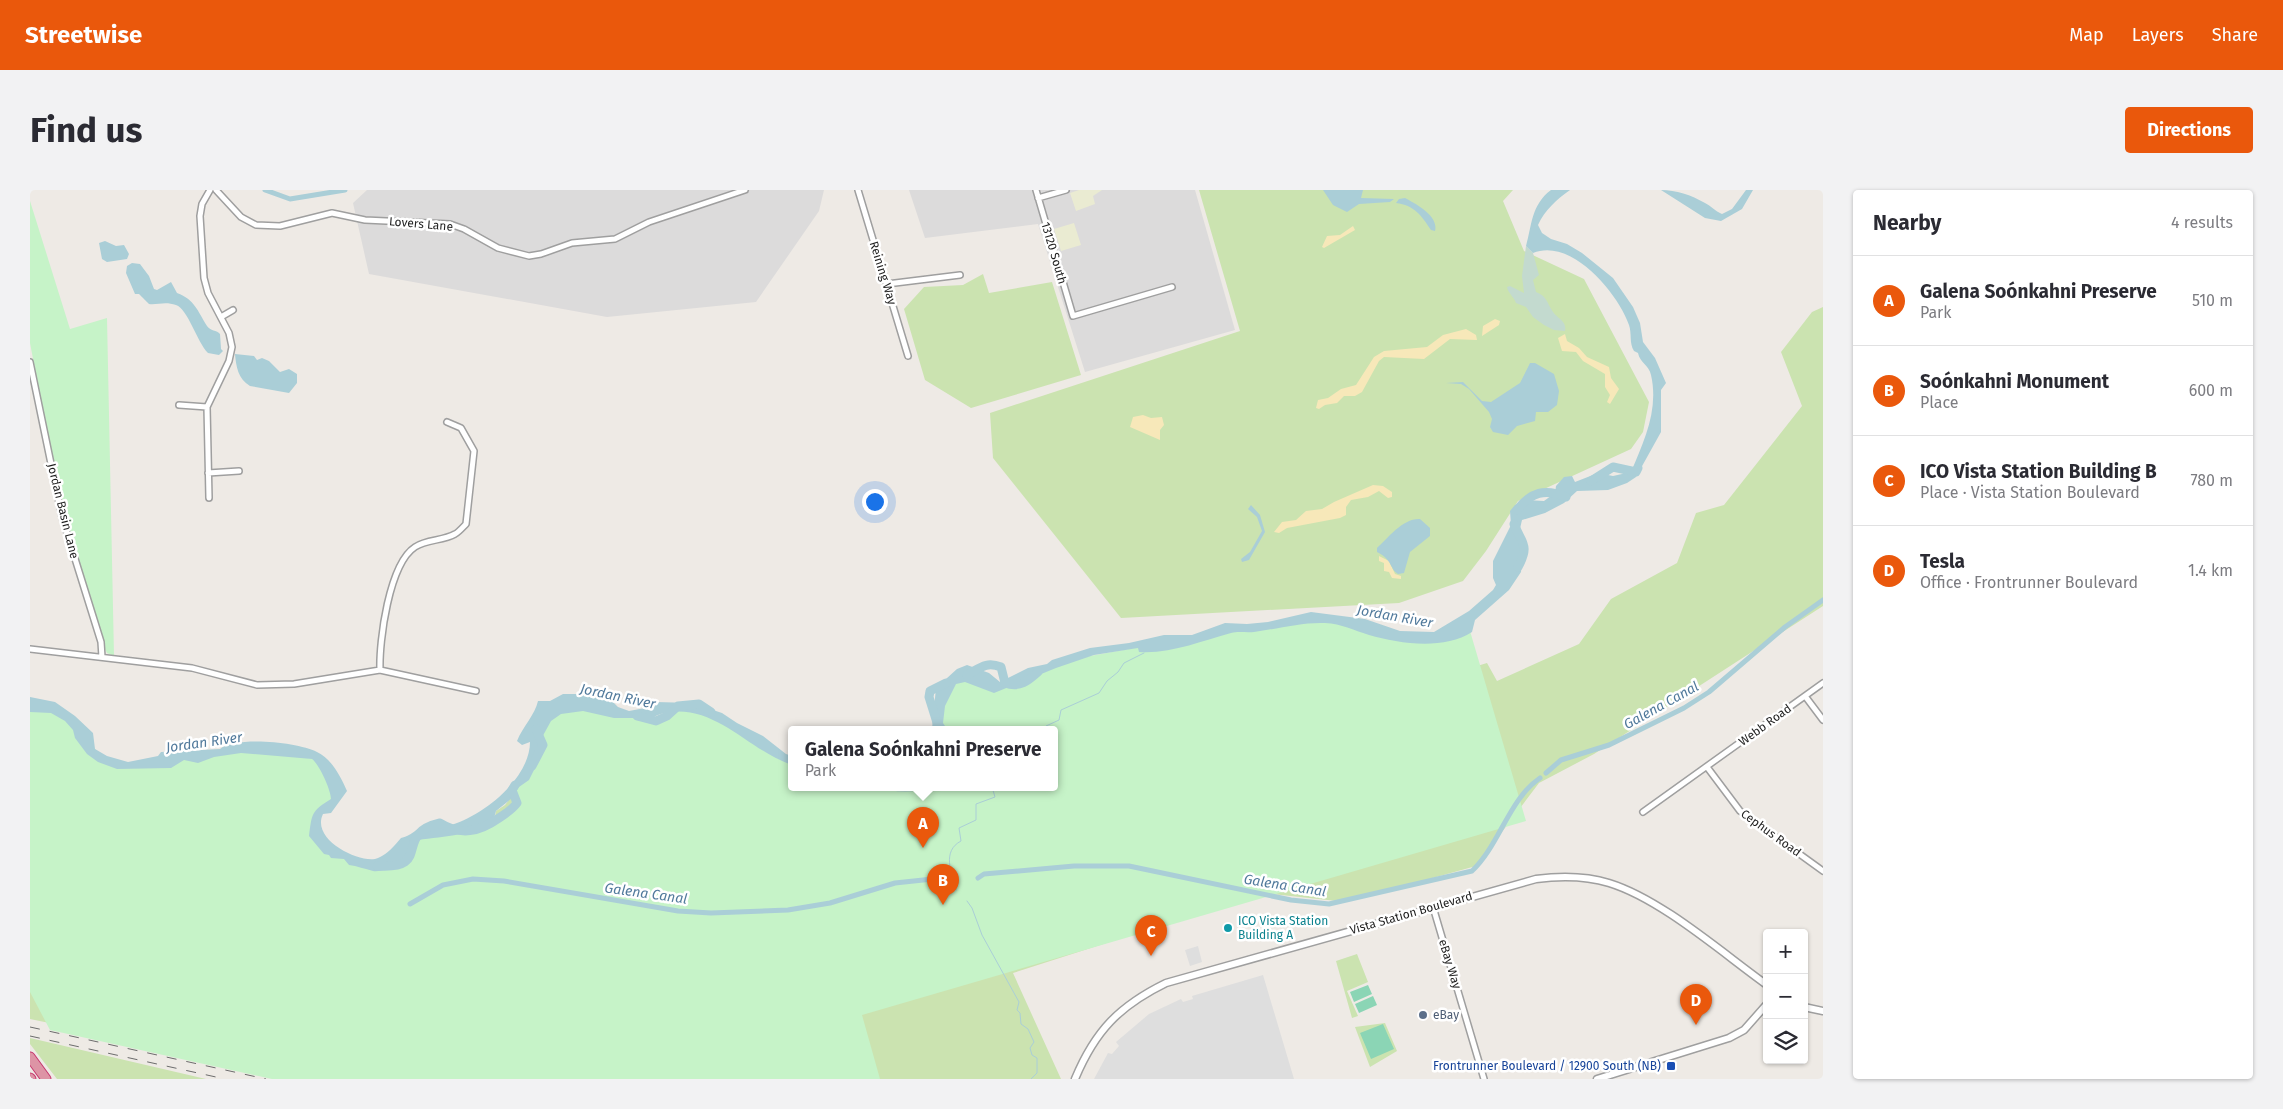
<!DOCTYPE html>
<meta charset="utf-8">
<style>
:root{--surface:#fff;--page:#f2f2f3;--text:#2b2b33;--muted:#7c7c81;--line:#e1e1e2;--accent:#ea580c}
body{margin:0;font-family:"Fira Sans",sans-serif;background:var(--page);color:var(--text)}
.controls{position:absolute;right:15px;bottom:15px;display:grid;overflow:hidden;border-radius:5px;box-shadow:0 1px 4px #0004}
.controls button{width:45px;height:45px;display:grid;place-items:center;padding:0;border:0;border-bottom:1px solid var(--line);background:var(--surface);color:var(--text);font:25px sans-serif}
.you{position:absolute;left:844px;top:311px;width:18px;height:18px;margin:-12px;border:4px solid #fff;border-radius:50%;background:#1a73e8;box-shadow:0 0 0 8px #1a73e833}
.badge{display:grid;place-items:center;width:32px;height:32px;border-radius:50%;background:var(--accent);color:#fff;font-size:16px;font-weight:700}
.pin{position:absolute;translate:-50% -41px;filter:drop-shadow(0 1px 2px #0008)}
.pin::after{content:'';position:absolute;top:26px;width:18px;height:15px;background:inherit;clip-path:polygon(0 0,100% 0,50% 100%)}
.popup{position:absolute;left:758px;top:536px;width:270px;height:65px;box-sizing:border-box;display:grid;place-content:center;border-radius:5px;background:var(--surface);filter:drop-shadow(0 1px 4px #0005);font-size:16px;white-space:nowrap;color:var(--muted)}
.popup b{font-size:19px;color:var(--text)}
.popup::after{content:'';position:absolute;left:50%;top:100%;margin-left:-10px;border:10px solid transparent;border-top-color:var(--surface)}
.list{margin:0;padding:0;list-style:none}
h2{display:flex;justify-content:space-between;align-items:center;height:65px;margin:0;padding:0 20px;font-size:21px}
h2 small{font-size:16px;font-weight:400;color:var(--muted)}
.list li{display:grid;grid-template-columns:32px 1fr auto;gap:15px;align-items:center;box-sizing:border-box;height:90px;padding:0 20px;border-top:1px solid var(--line)}
.list b{display:block;font-size:19px;white-space:nowrap}
.list p{margin:0;font-size:16px;white-space:nowrap;color:var(--muted)}
.list em{font-size:16px;font-style:normal;color:var(--muted)}
.icon{flex:none;width:28px;height:28px;fill:none;stroke:currentColor;stroke-width:2;stroke-linecap:round;stroke-linejoin:round}
.map{position:relative;flex:none;width:1793px;height:889px;overflow:hidden;border-radius:5px}
header{display:flex;align-items:center;gap:30px;box-sizing:border-box;height:70px;padding:0 25px;background:var(--accent);color:#fff}
header strong{font-size:24px}
nav{display:flex;gap:28px;margin-inline-start:auto;font-size:18px}
.intro{display:flex;align-items:center;justify-content:space-between;box-sizing:border-box;height:120px;padding:0 30px}
h1{margin:0;font-size:35px}
.button{padding:12px 22px;border-radius:5px;background:var(--accent);color:#fff;font-size:18px;font-weight:700}
main{display:flex;gap:30px;padding:0 30px}
aside{flex:1;background:var(--surface);border-radius:5px;box-shadow:0 1px 4px #0004}
.map>svg:first-child{display:block}
.residential{fill:#dcdbdb}
.farmland{fill:#eaebd2}
.grass{fill:#cbe3b0}
.wetland{fill:#c3dacf}
.sand{fill:#f7e8b9}
.park{fill:#c6f3c8}
.pitch{fill:#8bd5b5}
.parking{fill:#dedede}
.water{fill:#aaced7}
.lines{fill:none;stroke-linecap:round;stroke-linejoin:round}
.stream{stroke:#aaced7;stroke-width:1}
.canal{stroke:#aaced7;stroke-width:5}
.river{stroke:#aaced7;stroke-width:9}
.minor-casing{stroke:#9f9f9f;stroke-width:8}
.tertiary-casing{stroke:#9f9f9f;stroke-width:9}
.motorway-casing{stroke:#c7376e;stroke-width:11}
.minor{stroke:#fff;stroke-width:5}
.tertiary{stroke:#fff;stroke-width:6}
.motorway{stroke:#dd94a5;stroke-width:9}
.rail{stroke:#6c6c6c;stroke-width:1;stroke-dasharray:10 10;stroke-linecap:butt}
.culture-dot{fill:#0f9aa8;stroke:#fff;stroke-width:2}
.service-dot{fill:#5c6f8a;stroke:#fff;stroke-width:2}
.transit-dot{fill:#1a4fb4;stroke:#fff;stroke-width:2}
.labels{text-anchor:middle;stroke-width:5;stroke-linejoin:round;paint-order:stroke}
.street-label{font-size:12px;fill:#1e1e1e;stroke:#fff}
.culture-label{font-size:12px;fill:#0d838f;stroke:#fff;text-anchor:start}
.service-label{font-size:12px;fill:#4e5e75;stroke:#fff;text-anchor:start}
.transit-label{font-size:12px;fill:#164399;stroke:#fff;text-anchor:end}
.water-label{font-size:14px;font-style:italic;fill:#517a9c;stroke:#fff}
</style>
<header>
<strong>Streetwise</strong>
<nav><a>Map</a><a>Layers</a><a>Share</a></nav>
</header>
<div class="intro"><h1>Find us</h1><a class="button">Directions</a></div>
<main>
<div class="map">
<svg width="1793" height="889" viewBox="0 0 1793 889">
<rect width="100%" height="100%" fill="#eeeae5"/>
<path class="residential" d="M 337,0 L 794,0 L 789,21 L 726,112 L 577,127 L 339,84 L 323,13 Z
M 879,0 L 1165,0 L 1205,140 L 1055,182 L 1008,34 L 895,48 Z"/>
<path class="farmland" d="M 1049,0 L 1072,0 L 1063,6 L 1065,14 L 1046,21 L 1040,3 Z
M 1044,33 L 1051,55 L 1031,61 L 1024,39 Z"/>
<path class="grass" d="M 1169,0 L 1483,0 L 1473,11 L 1494,61 L 1554,89 L 1619,212 L 1613,242 L 1601,259 L 1488,311 L 1456,361 L 1433,391 L 1369,413 L 1091,428 L 963,268 L 960,223 L 1210,141 Z
M 953,84 L 959,103 L 1022,92 L 1051,185 L 941,218 L 895,190 L 874,119 L 894,97 L 933,95 Z
M 1793,117 L 1793,416 L 1564,564 L 1509,593 L 1446,676 L 1316,712 L 1232,703 L 983,783 L 1031,889 L 290,889 L 0,829 L 0,610 L 358,676 L 366,674 L 378,664 L 379,656 L 383,651 L 465,627 L 466,621 L 475,615 L 489,597 L 532,640 L 1024,597 L 1024,539 L 1335,510 L 1457,473 L 1467,491 L 1549,454 L 1581,409 L 1647,373 L 1666,323 L 1694,315 L 1772,216 L 1751,162 L 1782,122 Z
M 1327,764 L 1338,792 L 1317,801 L 1328,826 L 1322,828 L 1306,771 Z
M 1355,833 L 1367,861 L 1340,877 L 1325,837 Z
M 0,848 L 176,889 L 27,889 L 0,854 Z"/>
<path class="wetland" d="M 1496,56 L 1503,63 L 1509,85 L 1503,90 L 1506,102 C 1517,106 1517,113 1523,122 C 1528,129 1537,131 1535,141 L 1524,140 L 1514,135 L 1503,127 L 1496,117 L 1486,113 C 1484,107 1478,103 1477,97 L 1480,96 L 1494,103 L 1492,86 Z"/>
<path class="sand" d="M 1323,36 L 1325,40 L 1294,58 L 1292,57 L 1297,46 L 1310,45 Z
M 1465,129 L 1470,131 L 1469,135 L 1452,146 L 1453,136 Z
M 1436,139 L 1446,145 L 1447,150 L 1420,149 L 1394,169 L 1354,167 L 1349,171 L 1332,202 L 1325,206 L 1314,206 L 1307,213 L 1295,215 L 1289,219 L 1286,218 L 1288,210 L 1298,208 L 1311,199 L 1326,195 L 1344,167 L 1354,161 L 1397,157 L 1413,145 Z
M 1535,144 L 1537,151 L 1549,158 L 1557,167 L 1579,177 L 1581,188 L 1589,199 L 1580,214 L 1577,212 L 1580,205 L 1575,197 L 1575,184 L 1553,171 L 1546,162 L 1532,161 L 1528,148 Z
M 1113,225 L 1121,228 L 1132,227 L 1134,235 L 1130,240 L 1130,250 L 1100,237 L 1103,227 Z
M 1343,295 L 1353,296 L 1362,302 L 1362,307 L 1358,308 L 1349,301 L 1338,307 L 1321,310 L 1316,317 L 1316,325 L 1310,328 L 1257,338 L 1249,343 L 1244,342 L 1252,332 L 1266,330 L 1276,321 L 1292,319 L 1304,312 Z
M 1349,366 L 1359,371 L 1365,384 L 1371,386 L 1371,389 L 1362,388 L 1359,382 L 1354,381 L 1354,373 L 1349,371 Z"/>
<path class="park" d="M 0,11 L 40,139 L 77,128 L 84,466 L 77,463 L 75,459 L 29,305 L 0,153 Z
M 1290,430 L 1402,451 L 1440,441 L 1496,631 L 832,825 L 850,889 L 242,889 L 20,840 L 0,802 L 0,516 C 35,521 54,547 77,572 L 121,574 L 227,560 L 290,570 L 306,613 L 287,625 L 291,653 C 323,669 346,687 381,668 L 386,646 L 461,632 L 480,621 C 482,615 482,607 485,601 C 494,585 519,568 509,546 L 526,517 L 608,525 L 618,531 L 629,529 L 646,518 L 682,526 L 762,573 L 762,597 L 1024,597 L 1024,539 L 913,539 L 909,529 L 920,495 L 934,489 L 984,496 L 1003,485 L 1049,468 L 1198,441 Z"/>
<path class="pitch" d="M 1338,795 L 1342,804 L 1324,812 L 1320,802 Z
M 1343,806 L 1347,815 L 1329,823 L 1325,814 Z
M 1353,834 L 1364,859 L 1341,869 L 1330,843 Z"/>
<path class="parking" d="M 1168,756 L 1172,772 L 1160,776 L 1155,760 Z
M 1233,785 L 1264,889 L 1064,889 L 1078,863 L 1082,864 L 1089,856 L 1086,852 L 1119,824 L 1151,809 L 1153,812 L 1163,809 L 1162,806 Z"/>
<path class="water" d="M 1293,0 L 1333,0 L 1331,8 L 1364,9 L 1360,12 L 1329,14 L 1317,22 L 1303,15 Z
M 1521,0 L 1540,0 C 1526,10 1515,20 1508,35 L 1512,43 L 1521,49 L 1537,54 L 1552,63 L 1583,88 L 1603,117 L 1610,133 L 1613,152 L 1625,168 L 1636,193 L 1631,200 L 1631,242 L 1606,287 L 1597,293 L 1578,300 L 1547,301 L 1534,313 L 1515,323 L 1492,330 L 1489,343 L 1493,358 L 1491,382 L 1479,400 L 1445,430 L 1442,442 C 1414,460 1370,454 1339,445 C 1323,440 1312,434 1295,433 C 1272,432 1247,439 1224,442 C 1216,443 1209,441 1201,443 C 1171,451 1141,464 1109,462 L 1108,458 L 1064,465 L 1026,478 L 964,503 L 935,492 L 926,494 L 915,516 L 913,533 L 917,539 L 902,539 L 906,498 L 927,479 L 937,475 L 959,483 L 970,492 L 998,478 L 1017,474 L 1022,470 L 1060,458 L 1099,453 L 1134,445 L 1162,445 L 1195,433 L 1217,434 L 1238,432 L 1281,422 L 1335,429 L 1370,441 L 1404,442 L 1439,421 L 1463,400 L 1466,395 L 1463,388 L 1463,371 L 1481,335 L 1480,321 L 1485,315 L 1496,310 L 1514,311 L 1525,303 L 1526,296 L 1534,287 L 1542,286 L 1545,292 L 1568,283 L 1583,286 L 1601,282 C 1614,251 1629,220 1621,185 C 1619,175 1610,173 1608,163 L 1604,161 C 1599,153 1602,144 1599,135 C 1588,103 1541,47 1503,63 L 1496,56 C 1502,35 1501,15 1521,0 Z
M 1631,0 C 1646,0 1661,5 1675,13 C 1681,16 1685,21 1692,24 L 1702,19 L 1716,0 L 1723,0 L 1712,19 L 1691,31 L 1675,28 Z
M 1375,8 C 1386,14 1409,26 1405,41 L 1401,40 C 1392,26 1384,15 1366,13 L 1369,9 Z
M 75,51 L 86,56 L 94,55 L 99,64 L 97,69 L 77,72 L 72,69 L 69,53 Z
M 102,73 L 110,74 L 119,86 L 124,99 L 127,100 L 141,92 L 147,103 C 165,110 167,120 177,136 C 180,141 187,140 190,144 L 191,159 L 193,161 L 189,165 L 178,163 C 167,152 158,119 146,115 C 135,111 128,115 119,114 L 109,104 L 105,104 L 96,83 L 97,76 Z
M 205,164 L 224,166 L 227,170 L 232,168 L 239,171 L 250,182 L 259,179 L 267,184 L 267,193 L 259,203 L 220,196 C 208,189 206,176 205,164 Z
M 1500,173 L 1505,173 L 1524,184 L 1529,201 L 1527,215 L 1518,222 L 1506,222 L 1505,231 L 1487,236 L 1478,245 L 1463,242 L 1460,237 L 1462,229 L 1459,222 L 1439,199 L 1431,194 L 1416,193 L 1433,192 L 1452,211 L 1461,212 L 1490,193 Z
M 1221,315 L 1230,325 L 1235,342 L 1219,370 L 1212,372 L 1211,369 L 1220,362 L 1232,341 L 1227,327 L 1218,319 Z
M 1390,329 L 1400,338 L 1400,346 L 1380,362 L 1374,383 L 1368,384 C 1359,378 1363,370 1347,362 L 1347,358 C 1358,348 1373,328 1390,329 Z
M 533,504 L 553,504 L 583,512 L 588,517 L 599,521 L 615,518 L 619,514 L 626,512 L 662,513 L 692,523 L 707,533 L 733,546 L 756,564 L 762,566 L 762,575 C 720,561 687,516 640,522 C 630,523 620,529 610,531 L 605,528 L 584,528 L 553,521 L 531,524 L 521,531 L 510,551 L 507,574 L 499,590 L 489,597 L 482,608 L 466,621 L 463,632 C 440,647 409,646 383,651 L 379,656 L 381,659 C 375,670 356,683 343,681 C 335,679 327,676 319,675 L 314,669 L 301,668 L 299,665 L 294,664 L 279,646 C 282,624 281,621 301,609 C 301,600 289,574 282,569 L 211,563 L 184,567 L 168,573 L 154,570 L 141,578 L 87,579 L 68,572 L 57,564 L 45,548 L 43,540 L 35,531 L 21,523 L 0,522 L 0,507 L 25,512 L 45,526 L 63,543 L 65,559 L 77,566 L 98,572 L 128,566 L 131,562 L 190,559 C 207,546 267,552 287,562 C 301,568 311,587 317,601 L 301,623 L 293,624 C 280,651 333,675 348,668 C 358,664 364,656 371,648 C 381,646 385,639 395,637 C 403,635 410,638 418,636 C 452,627 500,589 500,552 L 492,555 L 487,551 C 493,536 505,525 508,511 L 520,511 Z
M 847,597 L 898,597 C 884,604 862,602 847,597 Z"/>
<g class="lines">
<path class="stream" d="M 1015,539 L 1016,536 L 1029,530 L 1031,520 L 1069,503 L 1077,491 L 1088,482 L 1094,473 L 1114,463
M 926,700 C 921,682 912,661 931,651 L 929,638 L 946,630 L 946,614 L 965,607 L 962,597
M 937,711 L 942,718 L 952,745 L 989,812 L 987,820 L 990,823 L 991,834 L 998,839 L 1004,852 L 1000,858 L 1002,865 L 1007,868 L 1007,883 L 1001,889"/>
<path class="canal" d="M 235,0 L 260,9 L 315,0
M 1516,583 L 1531,570 L 1579,555 L 1654,518 L 1679,502 L 1755,437 L 1793,410
M 948,688 L 954,684 L 1044,676 L 1099,676 L 1261,710 L 1299,714 L 1442,681 C 1469,656 1479,609 1510,588
M 380,714 L 413,695 L 443,689 L 474,691 L 648,721 L 681,723 L 758,720 L 800,713 L 865,693 L 912,688"/>
<path class="river" d="M 1561,291 L 1583,277 L 1606,282 L 1608,278
M 1487,320 C 1501,302 1515,298 1536,307
M 1484,334 C 1492,354 1500,355 1488,377
M 937,485 C 950,478 956,471 971,477 L 975,493 C 990,498 998,491 1008,482
M 607,526 L 626,531 L 637,526 L 648,516 L 669,514 L 681,522
M 909,539 L 899,507 L 900,501 L 916,493
M 502,576 L 513,555 L 506,539
M 347,676 C 404,680 362,644 410,633 C 431,646 449,642 469,628 C 476,623 482,620 487,613 L 482,600 L 485,595"/>
<defs>
<path id="minor" d="M 186,0 L 211,27 L 226,35 L 250,36 L 302,23 L 335,30 L 420,34 L 434,39 L 468,58 L 499,66 L 511,64 L 542,53 L 585,49 L 619,32 L 715,0
M 828,0 L 878,166
M 1006,0 L 1043,126 L 1142,97
M 1008,8 L 1036,0
M 857,94 L 930,85
M 191,127 L 203,120
M 0,172 L 32,327 L 71,452 L 72,467
M 149,215 L 177,217
M 178,283 L 209,281
M 179,308 L 177,217 L 199,171 L 202,157 L 199,143 L 178,103 L 174,88 L 170,26 L 172,14 L 180,0
M 0,459 L 162,478 L 227,495 L 264,494 L 350,480 L 446,501
M 350,480 C 349,451 359,374 385,357 C 397,349 413,351 425,344 C 429,342 433,337 436,334 L 444,261 L 431,238 L 417,232
M 1775,506 L 1793,530
M 1677,577 L 1710,621 L 1793,681
M 1613,622 L 1793,493
M 1403,717 L 1454,889"/>
<path id="tertiary" d="M 1774,817 L 1793,821
M 1045,889 C 1065,841 1089,816 1136,793 L 1506,689 C 1530,686 1556,686 1579,693 C 1631,709 1691,762 1737,795
M 1567,889 L 1699,848 L 1714,840 L 1737,814"/>
<path id="motorway" d="M 0,867 L 16,889
M 0,888 L 1,889"/>
</defs>
<use href="#minor" class="minor-casing"/>
<use href="#tertiary" class="tertiary-casing"/>
<use href="#motorway" class="motorway-casing"/>
<use href="#minor" class="minor"/>
<use href="#tertiary" class="tertiary"/>
<use href="#motorway" class="motorway"/>
<path class="rail" d="M 0,837 L 236,889
M 0,846 L 195,889"/>
</g>
<circle class="culture-dot" cx="1198" cy="738" r="5"/>
<circle class="service-dot" cx="1393" cy="825" r="5"/>
<rect class="transit-dot" x="1636" y="871" width="10" height="10" rx="2.5"/>
<g class="labels">
<g class="street-label">
<text transform="translate(391 34) rotate(5)" y="4">Lovers Lane</text>
<text transform="translate(1024 63) rotate(74)" y="4">13120 South</text>
<text transform="translate(853 83) rotate(73)" y="4">Reining Way</text>
<text transform="translate(33 321) rotate(76)" y="4">Jordan Basin Lane</text>
<text transform="translate(1735 535) rotate(-36)" y="4">Webb Road</text>
<text transform="translate(1741 643) rotate(36)" y="4">Cephus Road</text>
<text transform="translate(1381 723) rotate(-16)" y="4">Vista Station Boulevard</text>
<text transform="translate(1420 774) rotate(73)" y="4">eBay Way</text>
</g>
<g class="culture-label">
<text x="1208" y="735">ICO Vista Station<tspan x="1208" dy="14">Building A</tspan></text>
</g>
<g class="service-label">
<text x="1403" y="829">eBay</text>
</g>
<g class="transit-label">
<text x="1631" y="880">Frontrunner Boulevard / 12900 South (NB)</text>
</g>
<g class="water-label">
<text transform="translate(1365 426) rotate(10)" y="5">Jordan River</text>
<text transform="translate(588 506) rotate(12)" y="5">Jordan River</text>
<text transform="translate(1631 515) rotate(-29)" y="5">Galena Canal</text>
<text transform="translate(174 552) rotate(-8)" y="5">Jordan River</text>
<text transform="translate(1255 695) rotate(9)" y="5">Galena Canal</text>
<text transform="translate(616 703) rotate(8)" y="5">Galena Canal</text>
</g>
</g>
</svg>
<div class="controls">
<button>+</button>
<button>−</button>
<button><svg class="icon" aria-label="layers" viewBox="0 0 24 24"><path d="M12 4l9 5-9 5-9-5zM3 14l9 5 9-5"/></svg></button>
</div>
<div class="you"></div>
<div class="pin badge" style="left:893px;top:658px">A</div>
<div class="popup"><b>Galena Soónkahni Preserve</b>Park</div>
<div class="pin badge" style="left:913px;top:715px">B</div>
<div class="pin badge" style="left:1121px;top:766px">C</div>
<div class="pin badge" style="left:1666px;top:835px">D</div>
</div>
<aside>
<h2>Nearby<small>4 results</small></h2>
<ul class="list">
<li><span class="badge">A</span><div><b>Galena Soónkahni Preserve</b><p>Park</p></div><em>510 m</em></li>
<li><span class="badge">B</span><div><b>Soónkahni Monument</b><p>Place</p></div><em>600 m</em></li>
<li><span class="badge">C</span><div><b>ICO Vista Station Building B</b><p>Place · Vista Station Boulevard</p></div><em>780 m</em></li>
<li><span class="badge">D</span><div><b>Tesla</b><p>Office · Frontrunner Boulevard</p></div><em>1.4 km</em></li>
</ul>
</aside>
</main>
